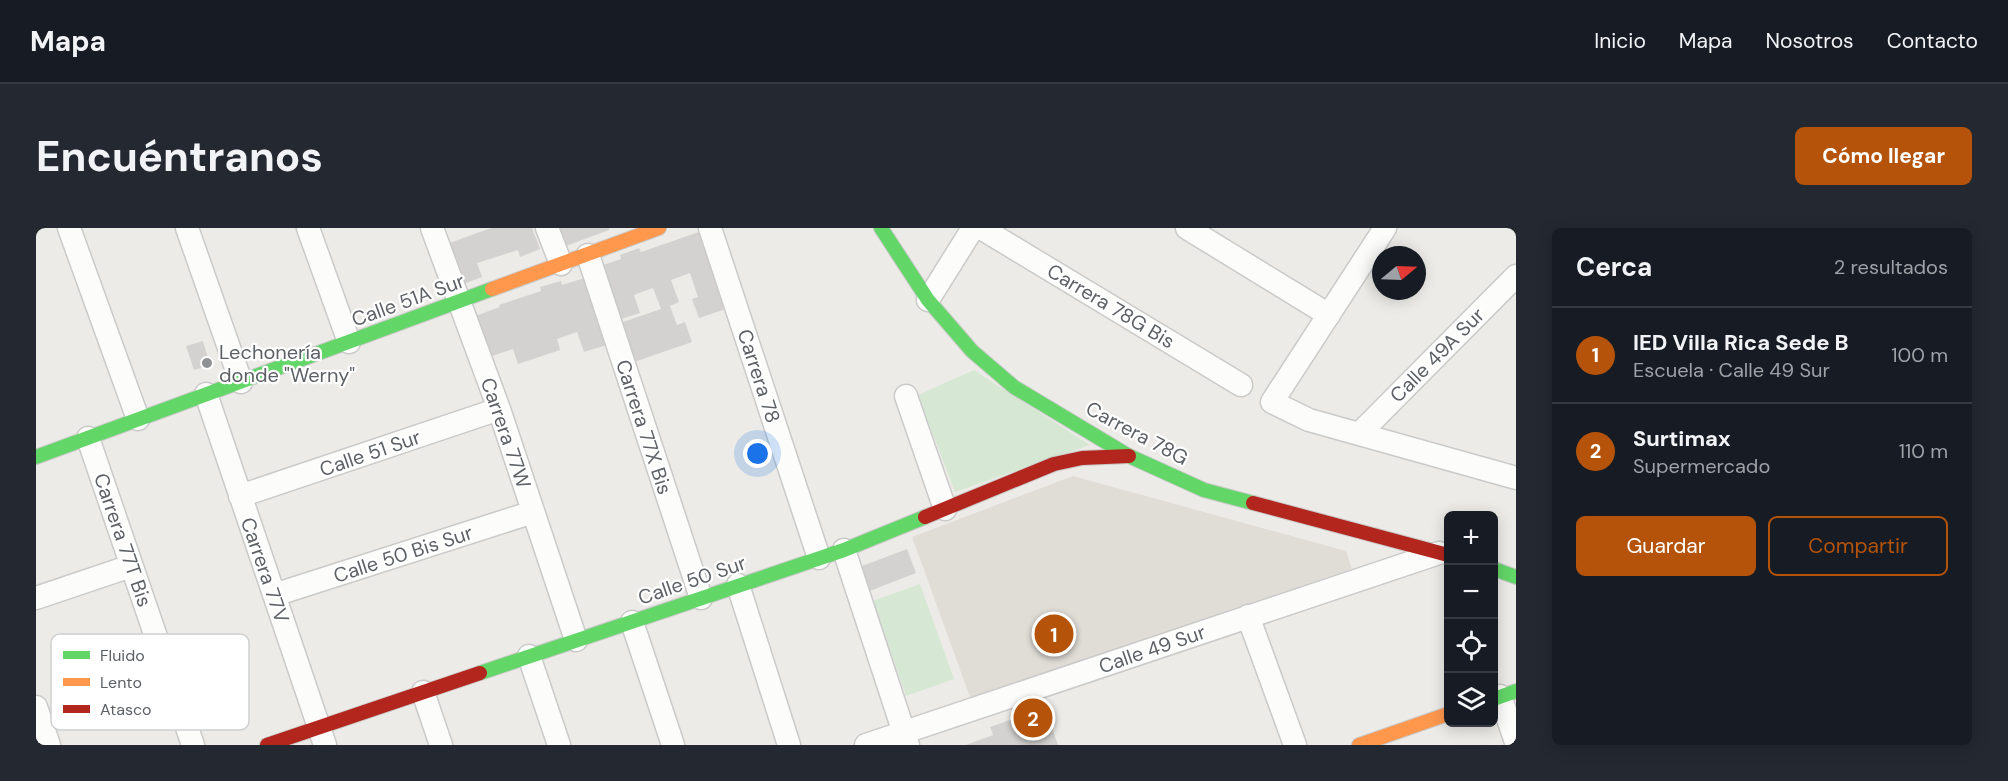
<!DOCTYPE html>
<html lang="es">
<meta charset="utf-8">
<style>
:root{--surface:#171b24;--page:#242831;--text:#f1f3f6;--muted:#9ea1a6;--line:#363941;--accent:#b45309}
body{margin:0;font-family:"DM Sans",sans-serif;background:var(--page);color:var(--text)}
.controls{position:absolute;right:18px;bottom:18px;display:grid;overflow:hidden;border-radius:9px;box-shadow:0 3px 15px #0003}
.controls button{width:54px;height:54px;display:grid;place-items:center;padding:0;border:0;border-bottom:2px solid var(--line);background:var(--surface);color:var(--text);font:30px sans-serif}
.compass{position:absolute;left:1336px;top:18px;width:54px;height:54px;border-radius:50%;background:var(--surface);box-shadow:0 3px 15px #0003;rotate:71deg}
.you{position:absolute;left:722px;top:226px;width:21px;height:21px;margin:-15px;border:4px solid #fff;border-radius:50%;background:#1a73e8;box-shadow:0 0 0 9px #1a73e833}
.badge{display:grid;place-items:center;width:39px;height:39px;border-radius:50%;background:var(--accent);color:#fff;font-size:20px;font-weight:700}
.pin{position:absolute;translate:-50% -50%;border:3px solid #fff;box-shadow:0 2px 6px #0006}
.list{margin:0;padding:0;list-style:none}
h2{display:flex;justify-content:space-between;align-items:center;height:78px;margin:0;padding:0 24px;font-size:26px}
h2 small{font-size:20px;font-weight:400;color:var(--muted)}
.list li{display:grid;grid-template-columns:39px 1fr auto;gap:18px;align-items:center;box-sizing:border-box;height:96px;padding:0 24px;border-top:2px solid var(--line)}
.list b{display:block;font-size:22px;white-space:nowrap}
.list p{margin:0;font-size:20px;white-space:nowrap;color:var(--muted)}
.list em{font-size:20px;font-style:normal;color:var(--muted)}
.actions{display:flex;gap:12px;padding:18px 24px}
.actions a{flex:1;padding:14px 0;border:2px solid var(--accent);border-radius:9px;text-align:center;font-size:21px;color:var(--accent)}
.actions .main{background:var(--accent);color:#fff}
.icon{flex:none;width:33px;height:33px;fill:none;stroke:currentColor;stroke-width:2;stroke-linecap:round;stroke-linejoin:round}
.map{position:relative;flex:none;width:1480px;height:517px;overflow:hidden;border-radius:9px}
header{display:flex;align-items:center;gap:36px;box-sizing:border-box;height:84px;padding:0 30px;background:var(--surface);border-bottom:2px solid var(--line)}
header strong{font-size:28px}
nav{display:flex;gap:33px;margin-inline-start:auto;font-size:21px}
.intro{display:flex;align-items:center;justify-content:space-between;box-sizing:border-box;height:144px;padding:0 36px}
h1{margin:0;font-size:42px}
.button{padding:15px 27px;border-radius:9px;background:var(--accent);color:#fff;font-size:21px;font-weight:700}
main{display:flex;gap:36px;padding:0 36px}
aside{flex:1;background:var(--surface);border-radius:9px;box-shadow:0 3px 15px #0003}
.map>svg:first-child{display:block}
.education{fill:#e0ddd7}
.green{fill:#d6e8d3}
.building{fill:#d3d2d0}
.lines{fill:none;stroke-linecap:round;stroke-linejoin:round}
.street-casing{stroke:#c9cac9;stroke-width:25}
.fast-casing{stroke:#c9c9c9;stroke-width:16}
.slow-casing{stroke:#c9c9c9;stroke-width:16}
.jam-casing{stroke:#c9c9c9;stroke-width:16}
.street{stroke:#fcfcfb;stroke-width:22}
.fast{stroke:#63d668;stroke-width:14}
.slow{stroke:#ff974d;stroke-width:14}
.jam{stroke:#b3261e;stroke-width:14}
.poi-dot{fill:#8f9192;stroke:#fff;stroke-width:2}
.labels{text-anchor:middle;stroke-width:4.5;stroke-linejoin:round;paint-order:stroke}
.street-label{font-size:20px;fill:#5d6165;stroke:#fff}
.poi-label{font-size:20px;fill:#5d6165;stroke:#fff;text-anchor:start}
.key{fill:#fff;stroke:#ced0d1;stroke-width:1.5}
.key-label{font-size:16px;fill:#5d6165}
</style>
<header>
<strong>Mapa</strong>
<nav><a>Inicio</a><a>Mapa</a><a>Nosotros</a><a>Contacto</a></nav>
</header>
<div class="intro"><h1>Encuéntranos</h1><a class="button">Cómo llegar</a></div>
<main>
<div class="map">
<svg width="1480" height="517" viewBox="0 0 1480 517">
<rect width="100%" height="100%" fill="#edebe7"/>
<path class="education" d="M 1037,248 L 1310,323 L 1316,341 L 935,472 L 876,309 Z"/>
<path class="green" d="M 938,142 L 1054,217 L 919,264 L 882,167 Z
M 884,356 L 918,451 L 870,468 L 837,373 Z"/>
<path class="building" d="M 455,0 L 496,0 L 504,21 L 484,29 L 482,22 L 441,35 L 446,49 L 425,57 L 411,16 Z
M 520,0 L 573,0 L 573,2 L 527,19 Z
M 663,4 L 690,81 L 663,90 L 656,71 L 662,69 L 654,45 L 635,52 L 643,74 L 634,78 L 641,97 L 649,94 L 656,114 L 598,134 L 584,95 L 625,81 L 617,60 L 598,67 L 604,85 L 582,92 L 564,38 L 585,31 L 584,27 L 603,20 L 605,24 Z
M 552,49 L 574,116 L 548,124 L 541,104 L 521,111 L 524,122 L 482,136 L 477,121 L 453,129 L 439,88 L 464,79 L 463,77 L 505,63 L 504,59 L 525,53 L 526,57 Z
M 167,113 L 174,137 L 158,142 L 150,118 Z
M 871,321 L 880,345 L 831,364 L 821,340 Z
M 1009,480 L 1022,517 L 930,517 L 957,507 L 954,499 Z"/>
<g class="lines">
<defs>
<path id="street" d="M 33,0 L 102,191
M 151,0 L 205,154
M 272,0 L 313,114
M 396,0 L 463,181 L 540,412
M 511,0 L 525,36
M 674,0 L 783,330
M 945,0 L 1205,157
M 1151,0 L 1293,87
M 1349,0 L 1236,174 L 1273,192 L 1480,250
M 552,27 L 665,370
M 892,72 L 937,0
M 170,166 L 289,517
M 870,168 L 909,281
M 1323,206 L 1480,48
M 52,210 L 157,517
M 204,268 L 463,181
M 808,322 L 872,517
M 702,357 L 753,517
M 238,367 L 497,284
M 0,370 L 95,338
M 1212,388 L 1259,517
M 596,394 L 637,517
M 493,428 L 523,517
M 387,464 L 405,517
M 1464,468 L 1480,514
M 0,479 L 13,517
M 830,517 L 1403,325"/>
<path id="fast" d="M 845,0 L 892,72 L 936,123 L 978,159 L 1093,228 L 1168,262 L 1217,275
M 0,229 L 456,61
M 1458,341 L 1480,349
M 444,445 L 808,322 L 889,289
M 1458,471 L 1480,463"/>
<path id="slow" d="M 456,61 L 623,0
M 1323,517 L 1412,486"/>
<path id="jam" d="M 1217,275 L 1412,327
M 889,289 L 1018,236 L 1046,230 L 1093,228
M 231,517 L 444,445"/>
</defs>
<use href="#street" class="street-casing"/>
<use href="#fast" class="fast-casing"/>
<use href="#slow" class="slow-casing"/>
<use href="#jam" class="jam-casing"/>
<use href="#street" class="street"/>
<use href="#fast" class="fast"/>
<use href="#slow" class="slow"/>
<use href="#jam" class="jam"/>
</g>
<circle class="poi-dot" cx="171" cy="135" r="6"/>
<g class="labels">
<g class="street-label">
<text transform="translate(372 72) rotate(-20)" y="7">Calle 51A Sur</text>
<text transform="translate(1075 78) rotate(31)" y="7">Carrera 78G Bis</text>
<text transform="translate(1401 127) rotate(-45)" y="7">Calle 49A Sur</text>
<text transform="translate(723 148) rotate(72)" y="7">Carrera 78</text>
<text transform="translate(608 199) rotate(72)" y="7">Carrera 77X Bis</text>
<text transform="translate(470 205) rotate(71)" y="7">Carrera 77W</text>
<text transform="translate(1101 205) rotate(28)" y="7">Carrera 78G</text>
<text transform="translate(334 225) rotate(-19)" y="7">Calle 51 Sur</text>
<text transform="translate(87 312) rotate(71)" y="7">Carrera 77T Bis</text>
<text transform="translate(367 326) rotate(-18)" y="7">Calle 50 Bis Sur</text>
<text transform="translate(229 342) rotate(71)" y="7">Carrera 77V</text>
<text transform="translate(656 352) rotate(-19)" y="7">Calle 50 Sur</text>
<text transform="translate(1116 421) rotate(-19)" y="7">Calle 49 Sur</text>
</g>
<g class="poi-label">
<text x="183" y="131">Lechonería<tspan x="183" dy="23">donde "Werny"</tspan></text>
</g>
</g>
<rect x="15" y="406" width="198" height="96" rx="9" class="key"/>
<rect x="27" y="423" width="27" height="8" fill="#63d668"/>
<rect x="27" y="450" width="27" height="8" fill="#ff974d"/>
<rect x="27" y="477" width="27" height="8" fill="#b3261e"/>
<g class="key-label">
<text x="64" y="433">Fluido</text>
<text x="64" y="460">Lento</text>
<text x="64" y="487">Atasco</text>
</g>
</svg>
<div class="controls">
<button>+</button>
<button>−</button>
<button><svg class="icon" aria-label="locate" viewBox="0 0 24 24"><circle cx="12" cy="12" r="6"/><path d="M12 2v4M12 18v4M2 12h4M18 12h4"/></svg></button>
<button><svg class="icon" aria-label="layers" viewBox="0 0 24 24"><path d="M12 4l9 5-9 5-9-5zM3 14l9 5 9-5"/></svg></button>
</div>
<svg class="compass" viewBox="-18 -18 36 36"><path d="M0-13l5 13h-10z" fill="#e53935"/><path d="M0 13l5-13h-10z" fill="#9ea1a6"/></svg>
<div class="you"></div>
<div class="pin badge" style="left:1018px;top:406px">1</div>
<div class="pin badge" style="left:997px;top:490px">2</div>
</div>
<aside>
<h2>Cerca<small>2 resultados</small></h2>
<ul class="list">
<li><span class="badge">1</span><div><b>IED Villa Rica Sede B</b><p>Escuela · Calle 49 Sur</p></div><em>100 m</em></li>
<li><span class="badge">2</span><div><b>Surtimax</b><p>Supermercado</p></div><em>110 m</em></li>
</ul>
<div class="actions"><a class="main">Guardar</a><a>Compartir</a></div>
</aside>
</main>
